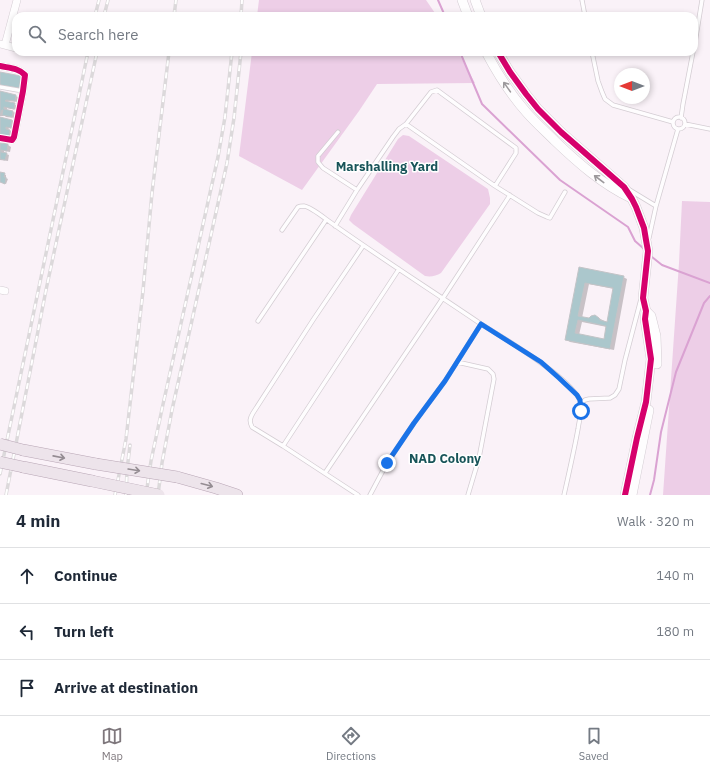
<!DOCTYPE html>
<meta charset="utf-8">
<style>
:root{--surface:#fff;--page:#f6f6f7;--text:#1f2937;--muted:#747a83;--line:#e0e1e3;--accent:#7e777c}
body{margin:0;font-family:"IBM Plex Sans",sans-serif;background:var(--page);color:var(--text)}
.compass{position:absolute;left:614px;top:68px;width:36px;height:36px;border-radius:50%;background:var(--surface);box-shadow:0 2px 6px #0003;rotate:270deg}
.stop{position:absolute;width:12px;height:12px;margin:-9px;border:3px solid #1a73e8;border-radius:50%;background:#fff}
.stop.end{background:#1a73e8;border-color:#fff;box-shadow:0 1px 4px #0008}
.list{margin:0;padding:0;list-style:none}
h2{display:flex;justify-content:space-between;align-items:center;height:52px;margin:0;padding:0 16px;font-size:17px}
h2 small{font-size:13px;font-weight:400;color:var(--muted)}
.list li{display:grid;grid-template-columns:26px 1fr auto;gap:12px;align-items:center;box-sizing:border-box;height:56px;padding:0 16px;border-top:1px solid var(--line)}
.list b{display:block;font-size:15px;white-space:nowrap}
.list em{font-size:13px;font-style:normal;color:var(--muted)}
.icon{flex:none;width:22px;height:22px;fill:none;stroke:currentColor;stroke-width:2;stroke-linecap:round;stroke-linejoin:round}
.map{position:relative;flex:none;width:710px;height:495px;overflow:hidden}
.search{position:absolute;background:var(--surface);box-shadow:0 2px 6px #0003;left:12px;right:12px;top:12px;height:44px;display:flex;align-items:center;gap:10px;box-sizing:border-box;padding:0 14px;border-radius:12px;color:var(--muted);font-size:15px}
.sheet{height:220px;background:var(--surface)}
nav{display:flex;justify-content:space-around;align-items:center;box-sizing:border-box;height:56px;border-top:1px solid var(--line);background:var(--surface);font-size:11px;color:var(--muted)}
nav a{display:grid;justify-items:center;gap:2px}
nav .on{color:var(--accent)}
.map>svg:first-child{display:block}
.green{fill:#edcee7}
.shadow{fill:#0003;fill-rule:evenodd}
.lines{fill:none;stroke-linecap:round;stroke-linejoin:round}
.stream{stroke:#daa2d2;stroke-width:2}
.building{fill:#abc7cc;stroke:#c3c4c7;fill-rule:evenodd}
.service-casing{stroke:#d4cdd3;stroke-width:5}
.minor-casing{stroke:#d4cdd3;stroke-width:8}
.tertiary-casing{stroke:#d4cdd3;stroke-width:10}
.primary-casing{stroke:#b8a6b5;stroke-width:12}
.service{stroke:#fefdfe;stroke-width:3.5}
.minor{stroke:#fefdfe;stroke-width:7}
.tertiary{stroke:#fefdfe;stroke-width:9}
.primary{stroke:#ede4eb;stroke-width:11}
.rail-casing{stroke:#dcd9db;stroke-width:3.5}
.rail{stroke:#fff;stroke-width:2;stroke-dasharray:6;stroke-linecap:butt}
.primary-bridge-casing{stroke:#b8a6b5;stroke-width:12;stroke-linecap:butt}
.primary-bridge{stroke:#ede4eb;stroke-width:11}
.cycleway-casing{stroke:#fff;stroke-width:8}
.cycleway{stroke:#d6006c;stroke-width:6}
.oneway{stroke:#9c999c}
.oneway2{stroke:#948c92}
.route{stroke:#1a73e8;stroke-width:5}
.labels{text-anchor:middle;stroke-width:3;stroke-linejoin:round;paint-order:stroke}
.neighbourhood-label{font-size:13px;font-weight:bold;fill:#185459;stroke:#fff}
</style>
<div class="map">
<svg width="710" height="495" viewBox="0 0 710 495">
<rect width="100%" height="100%" fill="#faf2f8"/>
<path class="green" d="M 259,0 L 426,0 L 437,16 L 257,16 Z
M 252,52 L 458,52 L 475,83 L 377,84 L 359,111 L 302,190 L 239,156 Z
M 403,135 L 409,136 L 488,189 L 490,198 L 490,204 L 441,273 C 436,276 431,277 425,276 L 353,224 L 349,220 L 351,215 L 398,139 Z
M 682,201 L 710,202 L 710,495 L 663,495 L 679,263 Z"/>
<path class="shadow" d="M 1,73 L 21,77 L 24,78 L 22,89 L 2,86 L 0,85 Z
M 0,92 L 16,96 L 19,98 L 18,102 L 8,101 L 8,103 L 14,104 L 17,106 L 17,110 L 7,108 L 7,111 L 13,112 L 16,113 L 15,118 L 6,117 L 4,115 L 3,116 L 0,116 Z
M 0,120 L 12,120 L 15,122 L 14,129 L 9,128 L 8,130 L 13,132 L 12,139 L 0,137 Z
M 0,144 L 8,145 L 11,147 L 10,152 L 4,151 L 4,153 L 9,155 L 8,161 L 0,160 Z
M 0,173 L 6,175 L 6,178 L 8,179 L 6,184 L 0,182 Z
M 580,268 L 623,277 L 627,279 L 614,350 L 570,342 L 566,339 ZM 589,284 L 614,289 L 608,323 L 595,316 L 589,319 L 582,318 ZM 582,322 L 607,327 L 605,340 L 579,335 Z"/>
<g class="lines">
<path class="stream" d="M 438,0 L 445,16
M 460,52 L 482,104 L 560,180 L 628,227 L 635,241 L 643,248
M 652,257 L 662,265 L 710,283
M 650,495 L 654,480 L 661,432 L 676,372 L 704,303 L 710,296"/>
</g>
<path class="building" d="M 0,72 L 21,76 L 19,88 L 0,85 Z
M 0,91 L 16,95 L 15,101 L 6,100 L 5,101 L 15,103 L 14,109 L 4,107 L 4,109 L 13,111 L 12,117 L 2,115 L 3,110 L 2,110 L 0,115 Z
M 0,117 L 12,120 L 11,128 L 6,127 L 6,129 L 10,130 L 9,138 L 0,136 Z
M 0,143 L 8,144 L 7,151 L 1,150 L 1,152 L 7,153 L 5,160 L 0,159 Z
M 0,172 L 5,173 L 4,177 L 6,177 L 5,184 L 0,182 Z
M 579,267 L 624,276 L 610,349 L 565,340 ZM 585,283 L 613,288 L 607,322 L 600,320 L 599,318 L 595,315 L 591,316 L 589,318 L 578,316 ZM 578,320 L 606,326 L 604,339 L 575,333 Z"/>
<g class="lines">
<defs>
<path id="service" d="M 582,0 L 585,16
M 694,49 L 702,0
M 592,52 L 598,81 L 602,92 L 605,99 L 613,105 L 673,122
M 0,87 L 23,91
M673 123a6 6 0 1 1 12 0a6 6 0 1 1-12 0Z
M 681,118 L 683,104 L 693,52
M 406,124 L 431,92 L 437,90 L 516,148 L 516,153 L 495,186
M 685,124 L 710,129
M 338,132 L 318,156 L 318,162 L 323,168 L 357,190
M 628,189 L 656,206
M 335,226 L 357,190 L 393,137 L 399,129 L 406,124 L 495,186 L 538,213 L 547,217 L 550,218 L 551,216 L 565,192
M 282,230 L 298,207 C 300,206 301,206 304,206 C 311,207 323,217 330,222 C 379,257 431,290 481,324 L 445,381 L 414,423 L 387,463 L 370,495
M 649,238 L 656,206 L 678,129
M 258,321 L 326,220
M 481,324 C 502,337 577,381 581,404 C 582,412 579,421 578,429 C 574,451 569,473 564,495
M 457,362 L 488,369 L 493,374 L 494,379 L 479,458 L 468,495
M 580,404 L 585,400 L 589,399 L 610,398 L 615,395 L 619,389 L 625,360 L 641,299
M 283,446 L 399,269
M 325,473 L 443,298 L 510,195
M 358,495 L 283,446 L 252,427 C 249,421 250,418 253,413 L 313,320 L 363,246"/>
<path id="minor" d="M 0,44 L 16,48
M 5,45 L 17,0
M 0,66 C 9,68 19,68 25,75 L 23,91 L 14,137 L 12,140 L 0,138
M 0,290 L 5,291"/>
<path id="tertiary" d="M 462,0 L 468,16
M 475,0 L 481,16
M 486,52 C 497,73 511,95 527,113 C 536,123 546,132 555,141 C 578,163 602,184 631,198
M 498,52 L 510,72 L 526,94 L 538,109 L 561,132 L 624,187 L 632,199 L 636,207 L 644,228 L 646,240 L 648,251 L 643,298 L 646,311 L 645,319 L 651,359 L 646,402 L 637,438 L 625,495
M 646,311 L 651,316 L 656,336 L 657,364
M 632,495 L 649,410"/>
<path id="primary" d="M 23,450 L 96,464
M 23,467 L 92,481
M 177,477 L 216,488 L 237,495"/>
</defs>
<use href="#service" class="service-casing"/>
<use href="#minor" class="minor-casing"/>
<use href="#tertiary" class="tertiary-casing"/>
<use href="#primary" class="primary-casing"/>
<use href="#service" class="service"/>
<use href="#minor" class="minor"/>
<use href="#tertiary" class="tertiary"/>
<use href="#primary" class="primary"/>
<defs>
<path id="rail" d="M 95,16 L 99,0
M 104,16 L 108,0
M 174,16 L 176,0
M 241,16 L 242,0
M 0,474 L 88,52
M 6,495 L 46,290 L 97,52
M 115,495 L 126,439 L 143,291 L 152,193 L 169,52
M 126,495 L 127,470 L 130,445
M 146,495 L 151,461 L 162,409 L 218,157 L 225,117 L 232,52
M 158,495 L 162,463 L 172,410 L 227,163 L 234,118 L 241,52"/>
</defs>
<use href="#rail" class="rail-casing"/>
<use href="#rail" class="rail"/>
<defs>
<path id="primary-bridge" d="M 0,444 L 23,450
M 0,462 L 23,467
M 96,464 L 177,477
M 92,481 L 159,495"/>
</defs>
<use href="#primary-bridge" class="primary-bridge-casing"/>
<use href="#primary-bridge" class="primary-bridge"/>
<defs>
<path id="cycleway" d="M 498,52 L 510,72 L 526,94 L 538,109 L 561,132 L 624,187 L 632,199 L 636,207 L 644,228 L 646,240 L 648,251 L 643,298 L 646,311 L 645,319 L 651,359 L 646,402 L 637,438 L 625,495
M 0,66 C 9,68 19,68 25,75 L 23,91 L 14,137 L 12,140 L 0,138"/>
</defs>
<use href="#cycleway" class="cycleway-casing"/>
<use href="#cycleway" class="cycleway"/>
</g>
<defs><path id="oneway-shaft" d="M-6 0H5M1.5-3L5.5 0L1.5 3" fill="none" stroke-width="1.6" stroke-linecap="round" stroke-linejoin="round"/></defs>
<g class="oneway">
<use href="#oneway-shaft" transform="translate(507 87) rotate(-125)"/>
<use href="#oneway-shaft" transform="translate(599 179) rotate(-143)"/>
</g>
<g class="oneway2">
<use href="#oneway-shaft" transform="translate(59 457) rotate(11)"/>
<use href="#oneway-shaft" transform="translate(134 470) rotate(9)"/>
<use href="#oneway-shaft" transform="translate(207 485) rotate(15)"/>
</g>
<g class="lines">
<path class="route" d="M 387,463 L 414,423 L 445,381 L 481,324 L 541,362 L 559,378 L 577,395 L 580,400 L 581,411"/>
</g>
<g class="labels">
<g class="neighbourhood-label">
<text x="387" y="171">Marshalling Yard</text>
<text x="445" y="463">NAD Colony</text>
</g>
</g>
</svg>
<svg class="compass" viewBox="-18 -18 36 36"><path d="M0-13l5 13h-10z" fill="#e53935"/><path d="M0 13l5-13h-10z" fill="#747a83"/></svg>
<div class="stop" style="left:581px;top:411px"></div>
<div class="stop end" style="left:387px;top:463px"></div>
<div class="search"><svg class="icon" aria-label="search" viewBox="0 0 24 24"><circle cx="10" cy="10" r="6"/><path d="M15 15l6 6"/></svg>Search here</div>
</div>
<section class="sheet">
<h2>4 min<small>Walk · 320 m</small></h2>
<ul class="list">
<li><svg class="icon" aria-label="ahead" viewBox="0 0 24 24"><path d="M12 20V5M6 11l6-6 6 6"/></svg><div><b>Continue</b></div><em>140 m</em></li>
<li><svg class="icon" aria-label="left" viewBox="0 0 24 24"><path d="M17 20v-9H6M10 6l-5 5 5 5"/></svg><div><b>Turn left</b></div><em>180 m</em></li>
<li><svg class="icon" aria-label="arrive" viewBox="0 0 24 24"><path d="M6 21V4h12l-3 4 3 4H6"/></svg><div><b>Arrive at destination</b></div></li>
</ul>
</section>
<nav>
<a class="on"><svg class="icon" aria-label="map" viewBox="0 0 24 24"><path d="M3 6l6-2 6 2 6-2v14l-6 2-6-2-6 2zM9 4v14M15 6v14"/></svg>Map</a>
<a><svg class="icon" aria-label="directions" viewBox="0 0 24 24"><path d="M12 3l9 9-9 9-9-9zM9 14v-3h6M13 9l2 2-2 2"/></svg>Directions</a>
<a><svg class="icon" aria-label="saved" viewBox="0 0 24 24"><path d="M7 4h10v16l-5-4-5 4z"/></svg>Saved</a>
</nav>
